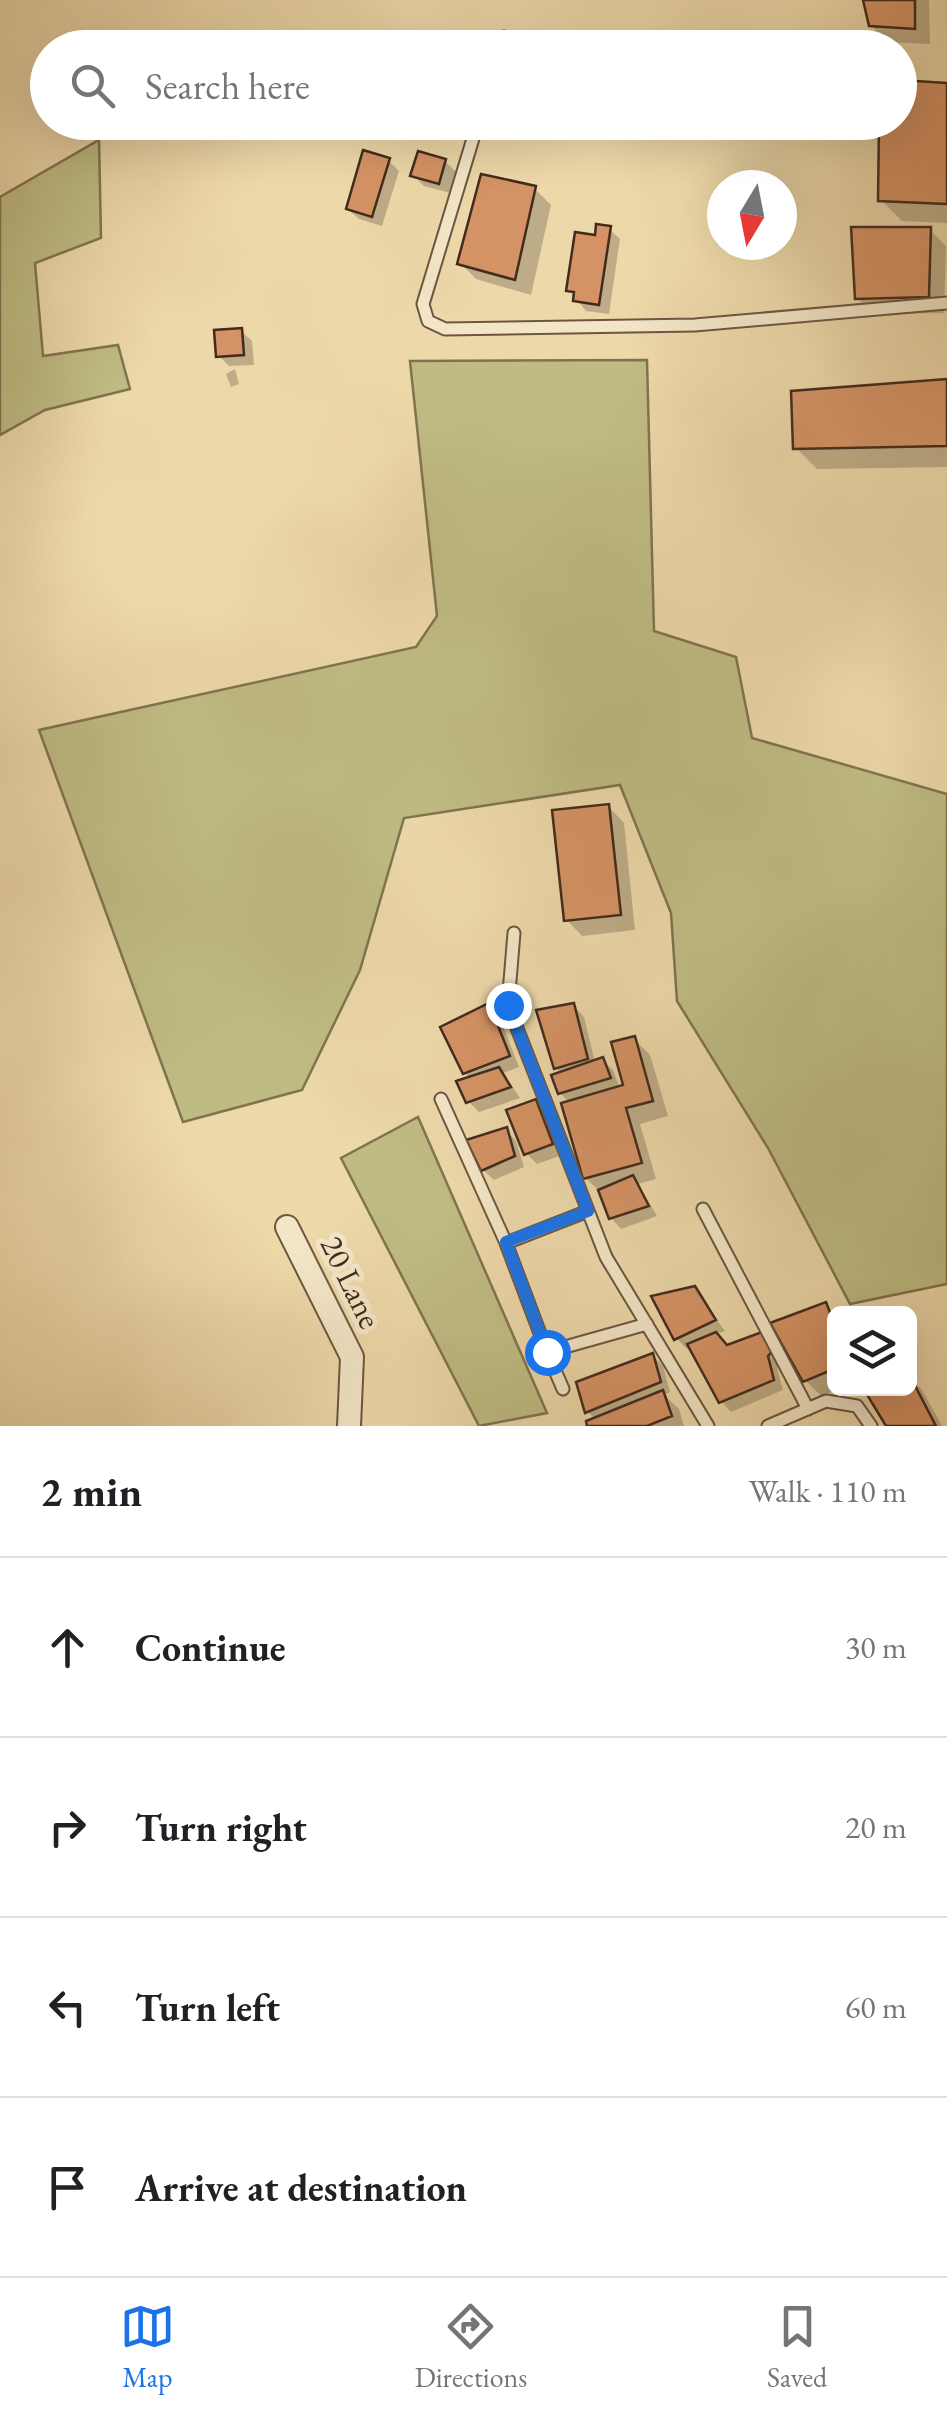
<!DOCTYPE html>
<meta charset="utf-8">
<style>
:root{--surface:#fff;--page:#f2f2f2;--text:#202124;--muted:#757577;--line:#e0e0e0;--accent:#1a73e8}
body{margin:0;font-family:"EB Garamond",serif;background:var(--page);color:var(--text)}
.controls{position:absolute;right:30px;bottom:30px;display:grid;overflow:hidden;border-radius:15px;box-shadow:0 10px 40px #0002}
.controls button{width:90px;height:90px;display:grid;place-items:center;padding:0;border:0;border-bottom:2px solid var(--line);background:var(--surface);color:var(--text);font:50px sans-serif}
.compass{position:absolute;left:707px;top:170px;width:90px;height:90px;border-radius:50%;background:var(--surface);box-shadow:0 10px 40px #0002;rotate:190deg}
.stop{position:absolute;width:30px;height:30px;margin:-22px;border:8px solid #1a73e8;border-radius:50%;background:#fff}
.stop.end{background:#1a73e8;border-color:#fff;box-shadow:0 2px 10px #0008}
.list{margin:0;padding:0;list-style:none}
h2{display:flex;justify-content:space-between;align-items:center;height:130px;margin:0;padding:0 40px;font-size:42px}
h2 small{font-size:32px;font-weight:400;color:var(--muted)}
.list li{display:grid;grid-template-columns:65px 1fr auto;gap:30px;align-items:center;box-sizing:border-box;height:180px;padding:0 40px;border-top:2px solid var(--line)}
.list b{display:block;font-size:38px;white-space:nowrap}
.list em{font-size:32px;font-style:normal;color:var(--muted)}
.icon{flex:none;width:55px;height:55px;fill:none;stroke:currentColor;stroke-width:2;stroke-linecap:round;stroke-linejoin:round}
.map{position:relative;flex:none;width:947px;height:1426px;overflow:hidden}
.search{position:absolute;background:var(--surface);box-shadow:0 10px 40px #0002;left:30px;right:30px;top:30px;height:110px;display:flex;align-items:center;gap:25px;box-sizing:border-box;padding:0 35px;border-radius:55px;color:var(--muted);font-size:38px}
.sheet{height:850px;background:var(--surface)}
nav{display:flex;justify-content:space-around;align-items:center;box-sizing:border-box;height:140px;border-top:2px solid var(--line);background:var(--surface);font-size:28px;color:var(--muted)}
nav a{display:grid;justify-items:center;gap:5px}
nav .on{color:var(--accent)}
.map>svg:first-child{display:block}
.green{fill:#bfbc83;stroke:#807450;stroke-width:2.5}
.shadow{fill:#0003}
.building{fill:#d59365;stroke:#422b1e;stroke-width:2.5}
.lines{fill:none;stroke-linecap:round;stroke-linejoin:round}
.service-casing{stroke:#6d5641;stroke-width:15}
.minor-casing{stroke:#6d5641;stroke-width:26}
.service{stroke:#f3e6c7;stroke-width:11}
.minor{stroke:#f3e6c7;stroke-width:22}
.route{stroke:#1a73e8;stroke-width:12}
.labels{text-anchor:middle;stroke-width:10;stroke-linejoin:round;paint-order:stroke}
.street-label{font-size:32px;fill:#422b1e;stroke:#f3e6c7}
</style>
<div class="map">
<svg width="947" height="1426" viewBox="0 0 947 1426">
<rect width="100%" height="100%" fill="#edd8a9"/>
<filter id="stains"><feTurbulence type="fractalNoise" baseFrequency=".002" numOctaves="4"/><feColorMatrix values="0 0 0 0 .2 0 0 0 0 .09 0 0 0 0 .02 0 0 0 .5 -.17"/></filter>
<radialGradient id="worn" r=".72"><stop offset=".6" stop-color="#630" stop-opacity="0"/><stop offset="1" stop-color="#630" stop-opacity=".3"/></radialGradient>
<path class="green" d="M 99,140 L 101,238 L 35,263 L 43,356 L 118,345 L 130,389 L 45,410 L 0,435 L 0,197 Z
M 647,360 L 654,631 L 736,657 L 752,738 L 947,794 L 947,1284 L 850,1304 L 768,1148 L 677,1001 L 671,913 L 620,785 L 404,818 L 360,970 L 302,1090 L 183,1122 L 39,730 L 416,647 L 437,616 L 410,361 Z
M 418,1117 L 547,1413 L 479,1426 L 341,1158 Z"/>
<path class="shadow" d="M 866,0 L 929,0 L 930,44 L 887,42 L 871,25 Z
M 900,82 L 947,85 L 947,223 L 902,221 L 881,200 L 900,122 Z
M 388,160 L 399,171 L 382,226 L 359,219 L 348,209 Z
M 445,161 L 456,172 L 450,193 L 424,186 L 413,175 Z
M 535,189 L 551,205 L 531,295 L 476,279 L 460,263 Z
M 609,229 L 620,239 L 609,314 L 586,311 L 569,290 L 597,238 Z
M 930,230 L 946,246 L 944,313 L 873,314 L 857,298 Z
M 241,331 L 252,341 L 254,365 L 229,366 L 219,356 Z
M 235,369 L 239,384 L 231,387 L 226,374 Z
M 947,382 L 947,467 L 817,469 L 796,448 Z
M 608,806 L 624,823 L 635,930 L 582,936 L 566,919 Z
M 488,1006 L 499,1016 L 519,1067 L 503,1073 L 520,1098 L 479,1112 L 468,1101 L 471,1079 L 465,1073 Z
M 574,1006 L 584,1017 L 595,1062 L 602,1060 L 613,1070 L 620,1089 L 626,1087 L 634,1039 L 650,1055 L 668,1116 L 640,1124 L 656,1179 L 638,1184 L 657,1216 L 621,1229 L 611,1218 L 602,1194 L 586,1178 L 570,1103 L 560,1093 L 562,1074 L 556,1068 Z
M 535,1102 L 546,1113 L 562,1155 L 537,1164 L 526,1153 Z
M 506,1130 L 516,1141 L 524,1167 L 494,1180 L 483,1170 Z
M 694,1289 L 725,1331 L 715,1335 L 727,1348 L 762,1335 L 783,1361 L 777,1368 L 783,1390 L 731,1412 L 721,1401 L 691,1347 L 687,1349 L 676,1338 Z
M 826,1305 L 834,1314 L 834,1388 L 841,1388 L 821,1396 L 805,1380 Z
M 910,1355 L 918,1373 L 910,1376 Z
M 653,1356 L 663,1366 L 670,1392 L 664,1395 L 679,1409 L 684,1426 L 590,1426 L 596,1420 L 588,1412 Z
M 910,1377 L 922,1390 L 942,1426 L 889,1426 L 910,1388 Z"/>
<path class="building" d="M 863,0 L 915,0 L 915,29 L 869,26 Z
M 900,80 L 947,83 L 947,204 L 878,201 L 879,122 L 900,122 Z
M 363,150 L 390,158 L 372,217 L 346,209 Z
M 418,151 L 446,159 L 439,184 L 410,176 Z
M 481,174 L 536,186 L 515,280 L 457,264 Z
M 596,224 L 611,226 L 599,305 L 573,301 L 574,292 L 566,291 L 575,232 L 595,235 Z
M 851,227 L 931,227 L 929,297 L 855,299 Z
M 242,328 L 244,355 L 216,357 L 214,330 Z
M 947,379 L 947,446 L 793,449 L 791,391 Z
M 609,804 L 621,915 L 564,921 L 552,810 Z
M 489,1003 L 510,1056 L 463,1074 L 440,1027 Z
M 574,1003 L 588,1059 L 554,1069 L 536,1010 Z
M 635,1036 L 653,1101 L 626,1108 L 642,1163 L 583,1179 L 561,1103 L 623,1085 L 611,1042 Z
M 603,1057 L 611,1078 L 558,1094 L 551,1075 Z
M 499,1067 L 511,1087 L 466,1103 L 456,1081 Z
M 536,1099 L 553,1144 L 524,1155 L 506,1110 Z
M 507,1127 L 515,1156 L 481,1171 L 466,1140 Z
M 633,1175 L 649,1206 L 609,1219 L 598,1190 Z
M 695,1286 L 716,1320 L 674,1340 L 651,1296 Z
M 826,1302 L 834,1323 L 834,1369 L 803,1382 L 770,1323 Z
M 716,1332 L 727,1345 L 762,1332 L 774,1349 L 768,1356 L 774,1380 L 719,1403 L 687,1344 Z
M 653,1353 L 661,1382 L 585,1413 L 576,1382 Z
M 910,1376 L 936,1426 L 886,1426 L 866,1393 L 874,1388 L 910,1388 Z
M 663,1390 L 672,1416 L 647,1426 L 587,1426 L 586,1421 Z"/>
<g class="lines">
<defs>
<path id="service" d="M 501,48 L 504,37
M 478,122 L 423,304 L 428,321 L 445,329 L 695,325 L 947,303
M 514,933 L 508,1005 L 606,1257 L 708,1426
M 441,1099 L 506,1243 L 547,1352
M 703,1209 L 808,1409
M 506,1243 L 588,1211
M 563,1389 L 547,1352 L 647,1324
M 768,1426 L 826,1401 L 857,1406 L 871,1426"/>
<path id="minor" d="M 287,1227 L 352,1357 L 349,1426"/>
</defs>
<use href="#service" class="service-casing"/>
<use href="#minor" class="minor-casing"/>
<use href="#service" class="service"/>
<use href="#minor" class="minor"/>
</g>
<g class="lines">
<path class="route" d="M 508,1005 L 588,1211 L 506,1242 L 547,1352"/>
</g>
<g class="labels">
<g class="street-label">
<text transform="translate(351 1282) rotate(64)" y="11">20 Lane</text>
</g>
</g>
<rect width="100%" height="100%" filter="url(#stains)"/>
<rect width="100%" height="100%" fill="url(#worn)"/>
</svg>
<div class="controls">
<button><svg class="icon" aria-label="layers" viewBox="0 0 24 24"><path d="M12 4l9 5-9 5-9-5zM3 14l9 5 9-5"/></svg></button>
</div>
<svg class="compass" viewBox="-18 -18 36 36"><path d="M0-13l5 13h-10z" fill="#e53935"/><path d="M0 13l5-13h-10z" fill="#757577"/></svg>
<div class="stop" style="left:547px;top:1352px"></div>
<div class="stop end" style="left:508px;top:1005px"></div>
<div class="search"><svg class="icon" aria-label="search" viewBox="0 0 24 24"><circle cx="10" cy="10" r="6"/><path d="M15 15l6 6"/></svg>Search here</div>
</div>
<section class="sheet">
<h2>2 min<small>Walk · 110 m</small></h2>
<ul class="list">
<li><svg class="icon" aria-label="ahead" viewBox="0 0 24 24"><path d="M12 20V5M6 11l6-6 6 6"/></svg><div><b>Continue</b></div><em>30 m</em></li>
<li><svg class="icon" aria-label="right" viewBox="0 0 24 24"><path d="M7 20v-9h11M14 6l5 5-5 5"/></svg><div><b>Turn right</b></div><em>20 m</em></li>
<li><svg class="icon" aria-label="left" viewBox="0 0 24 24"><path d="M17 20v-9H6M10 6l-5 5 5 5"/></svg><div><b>Turn left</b></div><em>60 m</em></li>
<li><svg class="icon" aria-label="arrive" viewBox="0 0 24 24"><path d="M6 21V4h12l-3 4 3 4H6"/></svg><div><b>Arrive at destination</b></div></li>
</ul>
</section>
<nav>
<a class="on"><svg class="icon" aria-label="map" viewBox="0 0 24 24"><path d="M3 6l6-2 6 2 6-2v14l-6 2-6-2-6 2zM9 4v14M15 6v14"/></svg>Map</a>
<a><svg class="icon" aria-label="directions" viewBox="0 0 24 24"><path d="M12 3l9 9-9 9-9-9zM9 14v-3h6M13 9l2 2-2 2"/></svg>Directions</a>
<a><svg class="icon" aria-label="saved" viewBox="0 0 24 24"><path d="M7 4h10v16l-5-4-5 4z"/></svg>Saved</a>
</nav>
